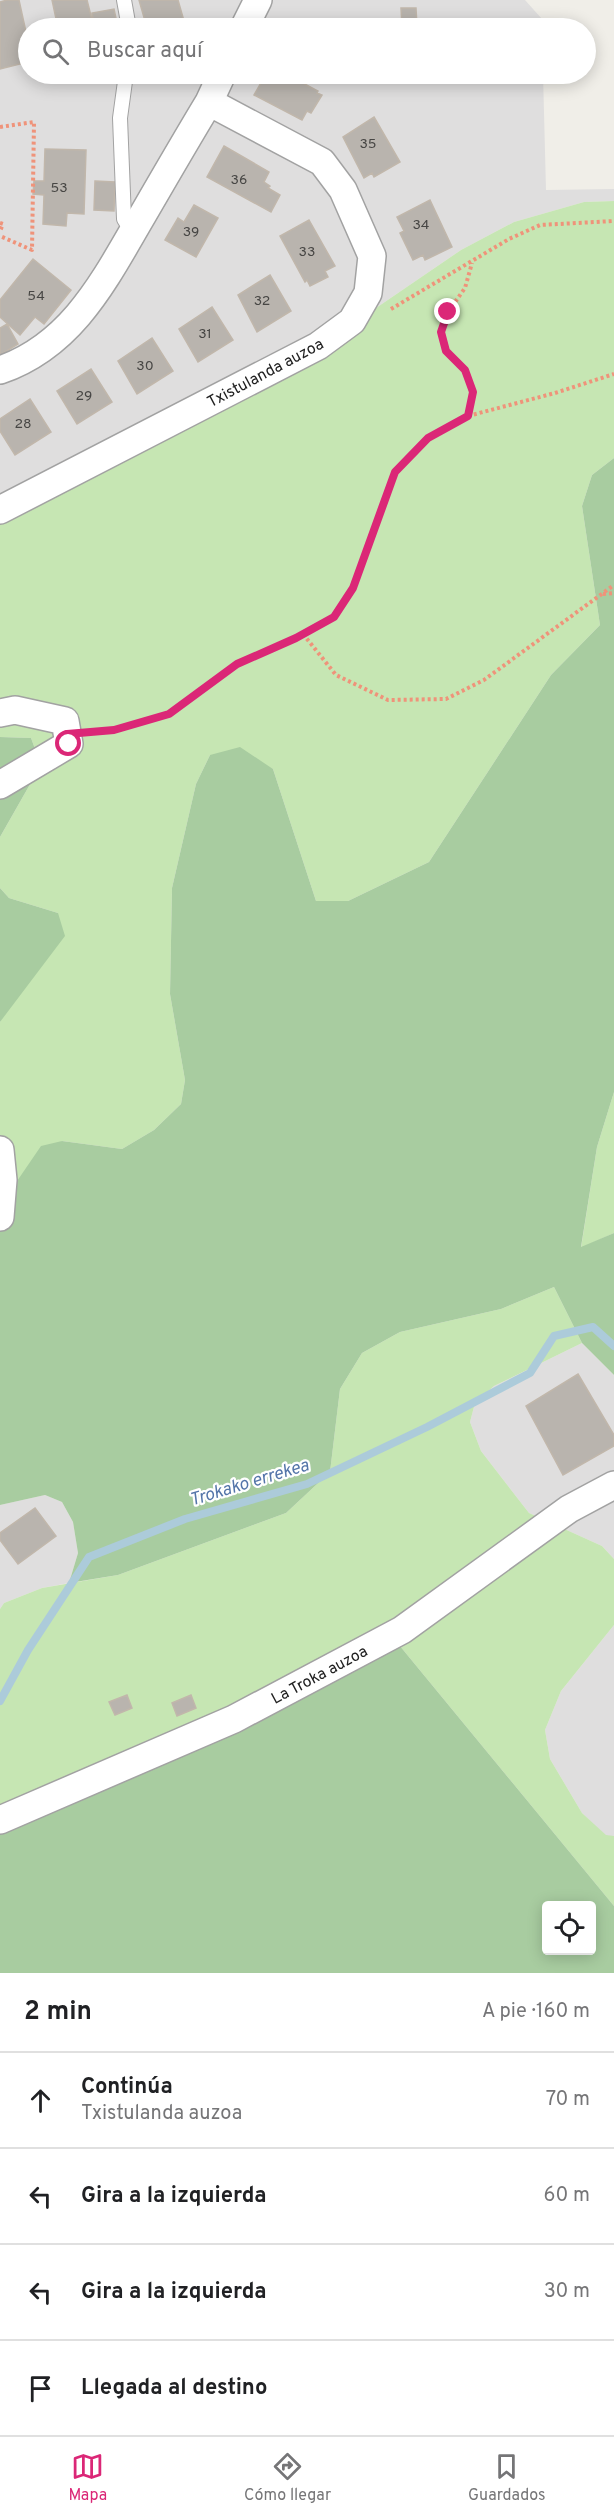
<!DOCTYPE html>
<html lang="es">
<meta charset="utf-8">
<style>
:root{--surface:#fff;--page:#f6f6f6;--text:#202124;--muted:#757577;--line:#e0e0e0;--accent:#db2777}
body{margin:0;font-family:Overpass,sans-serif;background:var(--page);color:var(--text)}
.controls{position:absolute;right:18px;bottom:18px;display:grid;overflow:hidden;border-radius:6px;box-shadow:0 3px 15px #0003}
.controls button{width:54px;height:54px;display:grid;place-items:center;padding:0;border:0;border-bottom:2px solid var(--line);background:var(--surface);color:var(--text);font:30px sans-serif}
.stop{position:absolute;width:18px;height:18px;margin:-14px;border:4px solid #db2777;border-radius:50%;background:#fff}
.stop.end{background:#db2777;border-color:#fff;box-shadow:0 2px 6px #0008}
.list{margin:0;padding:0;list-style:none}
h2{display:flex;justify-content:space-between;align-items:center;height:78px;margin:0;padding:0 24px;font-size:26px}
h2 small{font-size:20px;font-weight:400;color:var(--muted)}
.list li{display:grid;grid-template-columns:39px 1fr auto;gap:18px;align-items:center;box-sizing:border-box;height:96px;padding:0 24px;border-top:2px solid var(--line)}
.list b{display:block;font-size:22px;white-space:nowrap}
.list p{margin:0;font-size:20px;white-space:nowrap;color:var(--muted)}
.list em{font-size:20px;font-style:normal;color:var(--muted)}
.icon{flex:none;width:33px;height:33px;fill:none;stroke:currentColor;stroke-width:2;stroke-linecap:round;stroke-linejoin:round}
.map{position:relative;flex:none;width:614px;height:1973px;overflow:hidden}
.search{position:absolute;background:var(--surface);box-shadow:0 3px 15px #0003;left:18px;right:18px;top:18px;height:66px;display:flex;align-items:center;gap:15px;box-sizing:border-box;padding:0 21px;border-radius:33px;color:var(--muted);font-size:22px}
.sheet{height:462px;background:var(--surface)}
nav{display:flex;justify-content:space-around;align-items:center;box-sizing:border-box;height:84px;border-top:2px solid var(--line);background:var(--surface);font-size:16px;color:var(--muted)}
nav a{display:grid;justify-items:center;gap:3px}
nav .on{color:var(--accent)}
.map>svg:first-child{display:block}
.residential{fill:#dfdede}
.grass{fill:#c6e6b3}
.forest{fill:#a8cca0;fill-rule:evenodd}
.lines{fill:none;stroke-linecap:round;stroke-linejoin:round}
.stream{stroke:#accbda;stroke-width:8}
.building{fill:#b9b4ae;stroke:#c1b7ab;stroke-width:1.5}
.service-casing{stroke:#a2a2a2;stroke-width:16}
.minor-casing{stroke:#a2a2a2;stroke-width:30}
.path{stroke:#ef937a;stroke-width:4;stroke-dasharray:3 3;stroke-linecap:butt}
.service{stroke:#fff;stroke-width:14}
.minor{stroke:#fff;stroke-width:27}
.route{stroke:#db2777;stroke-width:8}
.labels{text-anchor:middle;stroke-width:4.5;stroke-linejoin:round;paint-order:stroke}
.number-label{font-size:14px;fill:#474644}
.street-label{font-size:16px;fill:#212121;stroke:#fff}
.water-label{font-size:18px;font-style:italic;fill:#5475a9;stroke:#fff}
</style>
<div class="map">
<svg width="614" height="1973" viewBox="0 0 614 1973">
<rect width="100%" height="100%" fill="#f0eee8"/>
<path class="residential" d="M 0,0 L 525,0 L 542,19 L 543,28 L 28,28 L 28,74 L 543,74 L 546,190 L 614,189 L 614,201 L 584,202 L 514,222 L 461,250 L 316,349 L 0,519 Z
M 582,1343 L 614,1375 L 614,1559 L 602,1546 L 529,1513 L 481,1451 L 470,1422 L 475,1403 L 494,1386 Z
M 45,1495 L 62,1502 L 73,1522 L 78,1553 L 69,1583 L 42,1588 L 4,1603 L 0,1609 L 0,1505 Z
M 614,1625 L 614,1836 L 606,1836 L 582,1813 L 550,1759 L 545,1730 L 561,1691 Z"/>
<path class="grass" d="M 614,201 L 614,458 L 592,475 L 582,506 L 600,625 L 551,675 L 429,862 L 348,901 L 316,901 L 273,769 L 210,755 L 196,784 L 172,888 L 170,994 L 185,1080 L 181,1104 L 154,1130 L 122,1149 L 62,1141 L 0,1206 L 0,1022 L 58,913 L 9,898 L 0,888 L 0,837 L 41,765 L 31,738 L 0,737 L 0,519 L 316,349 L 461,250 L 514,222 L 584,202 Z
M 614,1092 L 614,1233 L 581,1248 L 597,1147 Z
M 554,1287 L 582,1343 L 494,1386 L 475,1403 L 470,1422 L 481,1451 L 529,1513 L 602,1546 L 614,1559 L 614,1625 L 561,1691 L 545,1730 L 550,1759 L 582,1813 L 606,1835 L 614,1836 L 614,1906 L 395,1640 L 0,1823 L 0,1609 L 4,1603 L 42,1588 L 118,1575 L 286,1513 L 330,1472 L 340,1389 L 362,1353 L 400,1332 L 501,1309 Z"/>
<path class="forest" d="M 614,458 L 614,1092 L 597,1147 L 581,1247 L 614,1233 L 614,1375 L 582,1343 L 554,1287 L 501,1309 L 400,1332 L 362,1353 L 340,1389 L 330,1472 L 286,1513 L 118,1575 L 69,1583 L 78,1553 L 73,1522 L 62,1502 L 45,1495 L 0,1505 L 0,1206 L 41,1146 L 62,1141 L 122,1149 L 154,1130 L 181,1104 L 185,1080 L 170,994 L 172,888 L 196,784 L 210,755 L 240,747 L 273,769 L 316,901 L 348,901 L 429,862 L 551,675 L 600,625 L 582,506 L 592,475 Z
M 0,737 L 31,738 L 41,765 L 0,837 Z
M 0,888 L 9,898 L 58,913 L 65,936 L 0,1022 Z
M 395,1640 L 614,1906 L 614,1973 L 0,1973 L 0,1823 ZM 546,1906 L 592,1906 L 592,1950 L 546,1950 Z"/>
<g class="lines">
<path class="stream" d="M 0,1701 L 28,1650 L 89,1557 L 185,1519 L 307,1484 L 427,1427 L 530,1373 L 554,1336 L 593,1327 L 614,1346"/>
</g>
<path class="building" d="M 7,0 L 19,0 L 28,41 L 28,62 L 0,69 L 0,2 Z
M 52,0 L 87,0 L 94,28 L 58,28 Z
M 139,0 L 178,0 L 186,28 L 147,28 Z
M 401,8 L 416,8 L 417,27 L 402,27 Z
M 114,9 L 118,28 L 95,28 L 92,13 Z
M 266,74 L 286,74 L 318,91 L 317,93 L 322,95 L 311,113 L 307,111 L 302,120 L 254,95 Z
M 374,117 L 400,162 L 374,177 L 372,173 L 364,178 L 343,137 Z
M 224,146 L 269,172 L 264,182 L 270,186 L 268,188 L 280,195 L 271,212 L 207,177 Z
M 45,149 L 86,150 L 84,214 L 67,213 L 66,226 L 43,224 L 44,195 L 33,194 L 34,181 L 44,181 Z
M 95,181 L 115,182 L 114,211 L 94,210 Z
M 430,200 L 452,247 L 425,260 L 423,255 L 413,260 L 400,233 L 404,231 L 397,217 Z
M 194,205 L 218,218 L 196,257 L 165,240 L 178,218 L 184,222 Z
M 309,220 L 335,266 L 325,271 L 328,277 L 310,286 L 307,280 L 305,282 L 280,236 Z
M 33,259 L 71,290 L 44,324 L 35,317 L 20,335 L 0,317 L 0,300 Z
M 270,275 L 291,311 L 257,332 L 238,295 Z
M 212,307 L 233,340 L 198,362 L 179,329 Z
M 7,324 L 18,344 L 0,355 L 0,328 Z
M 152,338 L 173,371 L 137,394 L 118,361 Z
M 91,369 L 112,402 L 77,424 L 57,391 Z
M 30,399 L 51,432 L 15,455 L 0,431 L 0,419 Z
M 578,1374 L 614,1435 L 614,1446 L 563,1475 L 526,1406 Z
M 35,1508 L 56,1536 L 18,1564 L 0,1540 L 0,1533 Z
M 127,1695 L 132,1708 L 115,1715 L 109,1702 Z
M 191,1695 L 196,1708 L 177,1716 L 172,1703 Z"/>
<g class="lines">
<defs>
<path id="service" d="M 124,0 L 129,28
M 126,74 L 120,118 L 124,219 L 132,232"/>
<path id="minor" d="M 244,28 L 258,0
M 0,370 C 73,345 105,279 142,216 C 164,178 186,140 209,102 L 222,74
M 0,510 L 318,346 L 352,321 L 368,293 L 372,256 L 343,190 L 322,162 L 209,102
M 0,713 L 15,710 L 65,721 L 69,744 L 0,785
M 0,1150 L 3,1180 L 0,1217
M 0,1820 L 234,1719 L 402,1630 L 569,1509 L 614,1485"/>
</defs>
<use href="#service" class="service-casing"/>
<use href="#minor" class="minor-casing"/>
<path class="path" d="M 0,127 L 34,122 L 32,250 L 0,236
M 0,223 L 3,224 L 0,231
M 391,309 L 509,239 L 540,225 L 614,221
M 468,416 L 555,393 L 614,374
M 603,594 L 614,593
M 303,634 L 336,675 L 388,700 L 446,699 L 484,680 L 614,585
M 95,732 L 114,730 L 169,714 L 237,664 L 295,638 L 334,617 L 353,588 L 395,472 L 428,438 L 468,416 L 473,392 L 465,370 L 446,351 L 441,332 L 448,312 L 465,288 L 472,263"/>
<use href="#service" class="service"/>
<use href="#minor" class="minor"/>
</g>
<g class="lines">
<path class="route" d="M 69,744 L 67,734 L 114,730 L 169,714 L 237,664 L 296,638 L 334,617 L 353,588 L 395,472 L 428,438 L 468,416 L 473,392 L 465,370 L 446,351 L 441,332 L 448,312"/>
</g>
<g class="labels">
<g class="number-label">
<text x="368" y="148">35</text>
<text x="239" y="184">36</text>
<text x="59" y="192">53</text>
<text x="421" y="229">34</text>
<text x="191" y="236">39</text>
<text x="307" y="256">33</text>
<text x="36" y="300">54</text>
<text x="262" y="305">32</text>
<text x="205" y="338">31</text>
<text x="145" y="370">30</text>
<text x="84" y="400">29</text>
<text x="23" y="428">28</text>
</g>
<g class="street-label">
<text transform="translate(265 372) rotate(-28)" y="6">Txistulanda auzoa</text>
<text transform="translate(319 1674) rotate(-28)" y="6">La Troka auzoa</text>
</g>
<g class="water-label">
<text transform="translate(249 1482) rotate(-17)" y="6">Trokako errekea</text>
</g>
</g>
</svg>
<div class="controls">
<button><svg class="icon" aria-label="locate" viewBox="0 0 24 24"><circle cx="12" cy="12" r="6"/><path d="M12 2v4M12 18v4M2 12h4M18 12h4"/></svg></button>
</div>
<div class="stop" style="left:69px;top:744px"></div>
<div class="stop end" style="left:448px;top:312px"></div>
<div class="search"><svg class="icon" aria-label="search" viewBox="0 0 24 24"><circle cx="10" cy="10" r="6"/><path d="M15 15l6 6"/></svg>Buscar aquí</div>
</div>
<section class="sheet">
<h2>2 min<small>A pie · 160 m</small></h2>
<ul class="list">
<li><svg class="icon" aria-label="ahead" viewBox="0 0 24 24"><path d="M12 20V5M6 11l6-6 6 6"/></svg><div><b>Continúa</b><p>Txistulanda auzoa</p></div><em>70 m</em></li>
<li><svg class="icon" aria-label="left" viewBox="0 0 24 24"><path d="M17 20v-9H6M10 6l-5 5 5 5"/></svg><div><b>Gira a la izquierda</b></div><em>60 m</em></li>
<li><svg class="icon" aria-label="left" viewBox="0 0 24 24"><path d="M17 20v-9H6M10 6l-5 5 5 5"/></svg><div><b>Gira a la izquierda</b></div><em>30 m</em></li>
<li><svg class="icon" aria-label="arrive" viewBox="0 0 24 24"><path d="M6 21V4h12l-3 4 3 4H6"/></svg><div><b>Llegada al destino</b></div></li>
</ul>
</section>
<nav>
<a class="on"><svg class="icon" aria-label="map" viewBox="0 0 24 24"><path d="M3 6l6-2 6 2 6-2v14l-6 2-6-2-6 2zM9 4v14M15 6v14"/></svg>Mapa</a>
<a><svg class="icon" aria-label="directions" viewBox="0 0 24 24"><path d="M12 3l9 9-9 9-9-9zM9 14v-3h6M13 9l2 2-2 2"/></svg>Cómo llegar</a>
<a><svg class="icon" aria-label="saved" viewBox="0 0 24 24"><path d="M7 4h10v16l-5-4-5 4z"/></svg>Guardados</a>
</nav>
